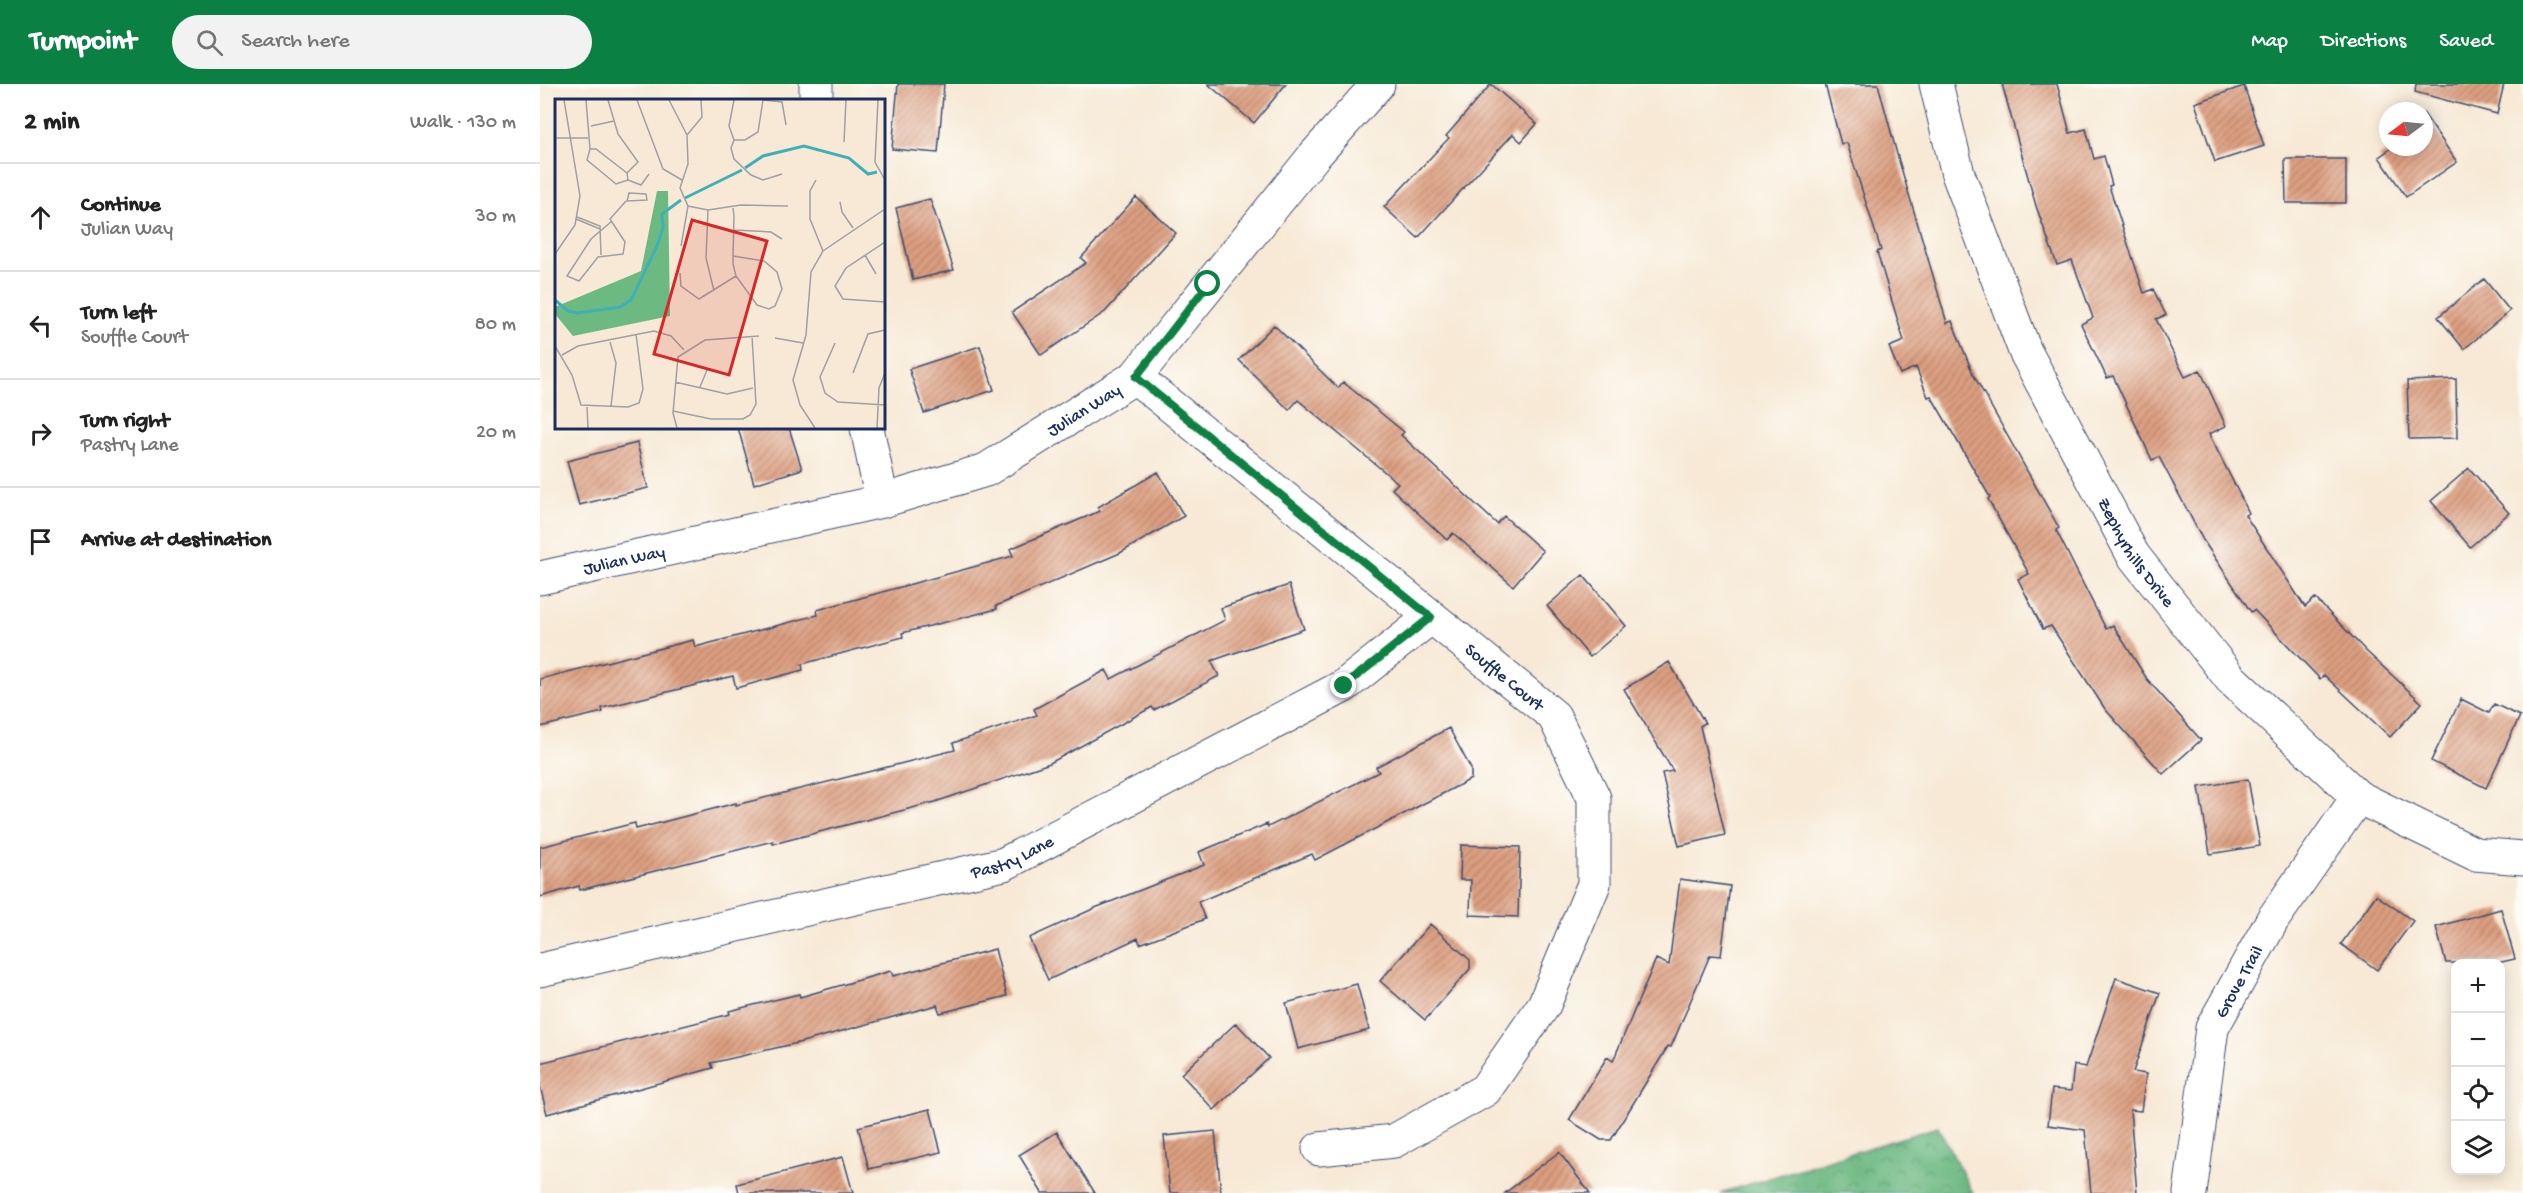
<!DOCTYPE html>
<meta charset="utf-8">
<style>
:root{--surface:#fff;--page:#f2f2f2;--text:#222;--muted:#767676;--line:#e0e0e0;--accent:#0b8043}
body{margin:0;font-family:"Gochi Hand",sans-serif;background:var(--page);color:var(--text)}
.controls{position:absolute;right:18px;bottom:18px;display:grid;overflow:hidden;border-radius:12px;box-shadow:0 3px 15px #0003}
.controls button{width:54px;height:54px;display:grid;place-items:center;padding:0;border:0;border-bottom:2px solid var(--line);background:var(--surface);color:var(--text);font:30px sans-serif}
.compass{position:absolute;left:1839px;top:18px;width:54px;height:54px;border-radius:50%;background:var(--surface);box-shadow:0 3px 15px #0003;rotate:254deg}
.stop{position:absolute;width:18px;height:18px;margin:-14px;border:4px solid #0b8043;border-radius:50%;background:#fff}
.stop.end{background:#0b8043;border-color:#fff;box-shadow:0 2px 6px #0008}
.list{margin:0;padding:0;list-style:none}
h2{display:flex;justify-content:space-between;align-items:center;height:78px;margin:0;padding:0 24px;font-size:26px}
h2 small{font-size:20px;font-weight:400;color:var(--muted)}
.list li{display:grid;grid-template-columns:39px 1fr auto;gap:18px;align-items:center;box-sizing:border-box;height:108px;padding:0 24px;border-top:2px solid var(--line)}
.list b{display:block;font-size:22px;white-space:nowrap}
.list p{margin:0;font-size:20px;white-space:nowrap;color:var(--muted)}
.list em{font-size:20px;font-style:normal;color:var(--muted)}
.icon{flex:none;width:33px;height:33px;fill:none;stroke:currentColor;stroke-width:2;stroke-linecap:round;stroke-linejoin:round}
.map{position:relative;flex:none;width:1983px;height:1109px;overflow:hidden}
header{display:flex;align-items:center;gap:36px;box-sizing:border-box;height:84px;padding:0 30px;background:var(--accent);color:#fff}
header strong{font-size:28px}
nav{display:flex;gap:33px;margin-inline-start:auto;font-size:21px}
.search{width:420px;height:54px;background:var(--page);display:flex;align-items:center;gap:15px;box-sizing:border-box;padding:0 21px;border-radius:33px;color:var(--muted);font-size:22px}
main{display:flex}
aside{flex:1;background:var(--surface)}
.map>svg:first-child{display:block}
.forest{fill:url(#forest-crowns);stroke:#447470;stroke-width:1.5}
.building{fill:url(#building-hatch)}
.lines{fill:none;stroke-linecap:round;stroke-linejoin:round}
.minor-casing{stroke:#3c4b70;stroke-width:35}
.minor{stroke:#fff;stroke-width:33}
.route{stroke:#0b8043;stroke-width:8}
.labels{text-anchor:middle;stroke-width:6;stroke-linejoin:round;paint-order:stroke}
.street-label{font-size:18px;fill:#1b2f5e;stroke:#fdfcf7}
.inset-river{fill:none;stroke:#3fb0b8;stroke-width:3}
.inset-road{fill:none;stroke:#9f9fa5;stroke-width:1.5}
.view{fill:#d62828;fill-opacity:0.15;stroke:#d62828;stroke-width:3}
.inset-edge{fill:none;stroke:#1b2f5e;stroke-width:3}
</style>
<header>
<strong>Turnpoint</strong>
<div class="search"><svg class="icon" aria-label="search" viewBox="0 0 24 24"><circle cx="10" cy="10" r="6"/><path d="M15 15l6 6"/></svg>Search here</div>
<nav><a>Map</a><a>Directions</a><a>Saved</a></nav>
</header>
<main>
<aside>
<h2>2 min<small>Walk · 130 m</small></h2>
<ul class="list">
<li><svg class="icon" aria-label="ahead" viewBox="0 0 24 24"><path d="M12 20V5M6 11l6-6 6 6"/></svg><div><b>Continue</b><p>Julian Way</p></div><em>30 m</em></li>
<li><svg class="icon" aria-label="left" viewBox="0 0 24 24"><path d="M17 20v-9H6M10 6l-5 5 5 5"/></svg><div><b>Turn left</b><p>Souffle Court</p></div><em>80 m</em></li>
<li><svg class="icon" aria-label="right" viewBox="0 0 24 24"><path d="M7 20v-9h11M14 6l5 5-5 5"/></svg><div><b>Turn right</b><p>Pastry Lane</p></div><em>20 m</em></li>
<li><svg class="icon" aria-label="arrive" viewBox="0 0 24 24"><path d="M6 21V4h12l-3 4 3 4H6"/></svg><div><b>Arrive at destination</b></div></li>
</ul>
</aside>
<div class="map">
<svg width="1983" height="1109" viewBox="0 0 1983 1109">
<defs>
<pattern id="forest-crowns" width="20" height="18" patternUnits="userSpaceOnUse" patternTransform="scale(1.5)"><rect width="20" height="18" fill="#6db982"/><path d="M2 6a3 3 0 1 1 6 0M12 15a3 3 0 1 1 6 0" fill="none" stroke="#59976e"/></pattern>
<pattern id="building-hatch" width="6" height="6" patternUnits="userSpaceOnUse" patternTransform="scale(1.5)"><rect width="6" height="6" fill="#dd9f80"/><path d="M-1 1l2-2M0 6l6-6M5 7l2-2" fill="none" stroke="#b2826c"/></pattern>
</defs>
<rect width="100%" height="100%" fill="#fdfcf7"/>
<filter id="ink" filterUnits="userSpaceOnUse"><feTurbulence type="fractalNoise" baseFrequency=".0167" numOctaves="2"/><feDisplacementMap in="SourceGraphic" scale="12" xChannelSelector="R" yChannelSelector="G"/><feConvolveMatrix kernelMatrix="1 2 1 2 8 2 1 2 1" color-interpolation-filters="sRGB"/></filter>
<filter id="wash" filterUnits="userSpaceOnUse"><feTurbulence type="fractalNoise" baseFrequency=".008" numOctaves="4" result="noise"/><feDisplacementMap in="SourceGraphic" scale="24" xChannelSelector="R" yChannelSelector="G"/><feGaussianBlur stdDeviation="1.35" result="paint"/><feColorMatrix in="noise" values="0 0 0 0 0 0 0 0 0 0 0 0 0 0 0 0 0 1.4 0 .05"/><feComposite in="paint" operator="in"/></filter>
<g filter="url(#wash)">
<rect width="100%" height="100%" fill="#f7e9d5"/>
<path class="forest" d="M 1398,1043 L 1433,1109 L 1180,1109 Z"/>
<g id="blocks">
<path class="building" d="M 358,0 L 404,0 L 398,69 L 352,65 Z
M 668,0 L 746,0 L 714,39 Z
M 951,0 L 997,40 L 981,58 L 973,50 L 878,154 L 844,123 L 909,54 L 906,52 Z
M 1285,0 L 1338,0 L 1357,70 L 1407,239 L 1412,237 L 1433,290 L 1519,444 L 1516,446 L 1566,545 L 1573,541 L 1607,595 L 1661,656 L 1623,690 L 1565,625 L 1511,542 L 1503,545 L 1478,495 L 1489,490 L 1448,415 L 1450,413 L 1391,312 L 1388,313 L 1376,283 L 1360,290 L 1349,263 L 1364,257 L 1337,168 L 1341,166 L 1307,59 L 1301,60 Z
M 1462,0 L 1517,0 L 1530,49 L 1546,45 L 1554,75 L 1564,72 L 1572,101 L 1569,102 L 1604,209 L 1613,205 L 1626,231 L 1616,235 L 1645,293 L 1660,286 L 1686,342 L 1669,350 L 1709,429 L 1705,431 L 1765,523 L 1775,514 L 1826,567 L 1882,619 L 1850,653 L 1784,591 L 1780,595 L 1714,526 L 1711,528 L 1663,456 L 1619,373 L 1612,376 L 1573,292 L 1567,294 L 1541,240 L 1553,234 L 1532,176 L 1517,181 L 1496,122 Z
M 1876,0 L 1964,0 L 1957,30 L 1875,8 Z
M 1704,2 L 1724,62 L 1675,78 L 1655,19 Z
M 1884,30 L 1917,78 L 1866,113 L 1839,73 L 1853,63 L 1884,63 Z
M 1745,75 L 1806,75 L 1806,119 L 1746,119 Z
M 596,113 L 636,149 L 565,228 L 501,271 L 472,228 L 546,179 L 541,174 Z
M 390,115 L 414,186 L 373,196 L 356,124 Z
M 1944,195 L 1970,227 L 1924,265 L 1898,233 Z
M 734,241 L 798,304 L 803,298 L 864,348 L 861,351 L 957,440 L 964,432 L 1003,467 L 973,502 L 913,449 L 907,456 L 852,405 L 858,399 L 758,316 L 749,326 L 699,276 Z
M 440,262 L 454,306 L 384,329 L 369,285 Z
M 1916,295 L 1917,354 L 1869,355 L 1867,297 Z
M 198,344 L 249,344 L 262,385 L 214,400 Z
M 97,359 L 108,404 L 39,421 L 27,377 Z
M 1929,384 L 1969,429 L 1930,463 L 1891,417 Z
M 618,388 L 644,432 L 580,469 L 456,522 L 457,525 L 362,549 L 363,553 L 262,580 L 263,586 L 196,604 L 193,592 L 62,624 L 63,628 L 0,643 L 0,595 L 153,556 L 155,563 L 278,531 L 277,526 L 473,472 L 470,465 L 560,427 L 558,423 Z
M 1043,491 L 1086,542 L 1050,573 L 1007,522 Z
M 749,501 L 764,545 L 671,577 L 679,592 L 614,626 L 612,623 L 510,679 L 395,718 L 233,760 L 233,757 L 40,806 L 39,802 L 0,813 L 0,763 L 95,739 L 96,745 L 196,719 L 196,721 L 415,666 L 413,659 L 497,631 L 494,625 L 566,586 L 571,595 L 685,536 L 681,524 Z
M 1129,578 L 1165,639 L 1160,642 L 1185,751 L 1139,762 L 1122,689 L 1133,687 L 1084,605 Z
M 1921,615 L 1949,629 L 1954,620 L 1980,632 L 1946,704 L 1891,677 Z
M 909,644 L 931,685 L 931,695 L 775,776 L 772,770 L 658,818 L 665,835 L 600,860 L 598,854 L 508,896 L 489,854 L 555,824 L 664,781 L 659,768 L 727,740 L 728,743 L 839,688 L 836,683 Z
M 1708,695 L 1720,762 L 1670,770 L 1659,703 Z
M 921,761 L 980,763 L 978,833 L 930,831 L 931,796 L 920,796 Z
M 1140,795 L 1190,802 L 1181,872 L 1170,871 L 1131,963 L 1128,962 L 1071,1056 L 1061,1056 L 1029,1036 L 1067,973 L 1073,977 L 1116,875 L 1129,881 Z
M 1836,811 L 1873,837 L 1837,886 L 1801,860 Z
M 1961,825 L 1975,875 L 1957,879 L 1906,879 L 1896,843 Z
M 890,840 L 930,876 L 930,885 L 885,936 L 840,897 Z
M 455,865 L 467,912 L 400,929 L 397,921 L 262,958 L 171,979 L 173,984 L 7,1030 L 0,1002 L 0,979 L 190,930 L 189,927 L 259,910 L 260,913 L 351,887 L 353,892 Z
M 1576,894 L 1620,909 L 1593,988 L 1606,990 L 1601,1027 L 1590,1026 L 1597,1109 L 1551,1109 L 1545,1046 L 1508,1041 L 1512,1005 L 1531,1007 L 1534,981 L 1546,983 Z
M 817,900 L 829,946 L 758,965 L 746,919 Z
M 696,939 L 729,974 L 674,1026 L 641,990 Z
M 390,1025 L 401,1068 L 329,1085 L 318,1043 Z
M 675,1047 L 681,1109 L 630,1109 L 624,1052 Z
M 517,1048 L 555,1109 L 502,1109 L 479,1071 Z
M 1019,1068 L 1050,1109 L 965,1109 Z
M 303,1073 L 313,1109 L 199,1109 L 197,1100 Z"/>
</g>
</g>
<g filter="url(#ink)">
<use href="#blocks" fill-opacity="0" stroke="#3c4b70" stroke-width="1.5"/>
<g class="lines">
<defs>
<g id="minor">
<path id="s1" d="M 1396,0 L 1418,90 L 1485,267 L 1593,471 L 1691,595 L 1818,713 L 1935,770 L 1983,774"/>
<path d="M 276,16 L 276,0"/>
<path id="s2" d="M 595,293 L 1014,632 L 1054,714 L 1054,800 L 1004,921 L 945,1006 L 854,1057 L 779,1065"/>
<path d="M 327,344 L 342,417"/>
<path id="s3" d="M 0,494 L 342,417 L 446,386 L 595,293 L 774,72 L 838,0"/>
<path id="s4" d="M 0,886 L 464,780 L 804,602 L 891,533"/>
<path id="s5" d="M 1650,1109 L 1672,944 L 1733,835 L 1818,713"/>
</g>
</defs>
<use href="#minor" class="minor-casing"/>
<use href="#minor" class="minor"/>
</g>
</g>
<g class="lines" filter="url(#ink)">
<path class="route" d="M 668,200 L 596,293 L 891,533 L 804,602"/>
</g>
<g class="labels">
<g class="street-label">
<text dy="6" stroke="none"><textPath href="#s3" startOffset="574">Julian Way</textPath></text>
<text dy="6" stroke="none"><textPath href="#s1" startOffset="512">Zephyrhills Drive</textPath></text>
<text dy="6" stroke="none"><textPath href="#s3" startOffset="86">Julian Way</textPath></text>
<text dy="6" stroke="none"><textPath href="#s2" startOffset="476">Souffle Court</textPath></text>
<text dy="6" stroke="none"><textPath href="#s4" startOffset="486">Pastry Lane</textPath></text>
<text dy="6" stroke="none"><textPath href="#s5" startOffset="220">Grove Trail</textPath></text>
</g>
</g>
<g transform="translate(15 15)">
<rect width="330" height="330" fill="#f7e9d5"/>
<path d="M 102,92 L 113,92 L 115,217 L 18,237 L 0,215 L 0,208 L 86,172 Z" fill="#6db982"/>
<path class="inset-river" d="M 190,69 L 208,57 L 249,47 L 294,59 L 313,75 L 322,73M 130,99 L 187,71M 0,201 L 13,212 L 23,214 L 65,208 L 76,201 L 102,147 L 108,129 L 107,115 L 126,101"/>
<path class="inset-road" d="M 31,1 L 35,50M 53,1 L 63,35 L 83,63 L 72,74 L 73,81 L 61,85 L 32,61 L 35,50 L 41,50 L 72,74M 82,1 L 108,70 L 127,81M 114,1 L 132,36M 146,1 L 147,18 L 132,36 L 133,65 L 125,89 L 133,107 L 153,111 L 186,106 L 233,107M 179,1 L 174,27 L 179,41 L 190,41 L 203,33 L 208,1 L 227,3 L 231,26M 323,1 L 320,63 L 330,81M 36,27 L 59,22M 0,39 L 33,39M 179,41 L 176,49 L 179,60 L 196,76 L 208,81 L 227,75M 289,43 L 291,1M 73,81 L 86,86 L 94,75M 261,81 L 255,92 L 255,120 L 268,152M 74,94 L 91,95 L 92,101 L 72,102 ZM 285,103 L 287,113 L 298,129M 153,111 L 151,159 L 159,192M 22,118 L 45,127 L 46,156M 21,120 L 45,130M 57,122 L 36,140 L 12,177 L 24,182 L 43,158 L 68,155 L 70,143 L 55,120 L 71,102M 179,131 L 216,133 L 227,140M 330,143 L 291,169 L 280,187 L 288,200 L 330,203M 126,147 L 133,107M 0,155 L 20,126 L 25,97 L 9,1M 310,156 L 321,175M 178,157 L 209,162 L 222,173 L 227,190 L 220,207 L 214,210 L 202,206 L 181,177 L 178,165 L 178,157 L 179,117 L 178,109M 125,174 L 126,187 L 144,200 L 181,177M 220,239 L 248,244M 55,243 L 61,264 L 56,307M 280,244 L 265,278 L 270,294 L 283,303 L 330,306M 0,247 L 17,276 L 26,306 L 73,308 L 84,304 L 88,290 L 81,235M 7,256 L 23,247 L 99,232 L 116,237 L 129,251M 298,274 L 313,235 L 330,231M 120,283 L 172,295 L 198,289M 145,288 L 152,271M 32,308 L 33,329M 118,312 L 156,320 L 188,320 L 195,316 L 201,305 L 197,237M 122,329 L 118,314 L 123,258 L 150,241 L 204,237M 260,329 L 245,306 L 238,281 L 251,236 L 256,173 L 268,152 L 330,110M 322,329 L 324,289 L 330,274"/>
<path class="view" d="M 137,121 L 212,142 L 174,276 L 99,255 Z"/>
<rect width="330" height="330" class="inset-edge"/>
</g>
</svg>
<div class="controls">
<button>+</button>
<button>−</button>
<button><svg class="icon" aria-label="locate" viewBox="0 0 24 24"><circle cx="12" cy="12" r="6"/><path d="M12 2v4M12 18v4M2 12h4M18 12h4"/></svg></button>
<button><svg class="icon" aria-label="layers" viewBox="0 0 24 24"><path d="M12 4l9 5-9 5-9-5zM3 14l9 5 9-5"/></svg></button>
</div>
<svg class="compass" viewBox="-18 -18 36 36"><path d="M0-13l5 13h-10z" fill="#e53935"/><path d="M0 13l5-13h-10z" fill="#767676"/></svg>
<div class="stop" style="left:668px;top:200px"></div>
<div class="stop end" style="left:804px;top:602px"></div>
</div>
</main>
